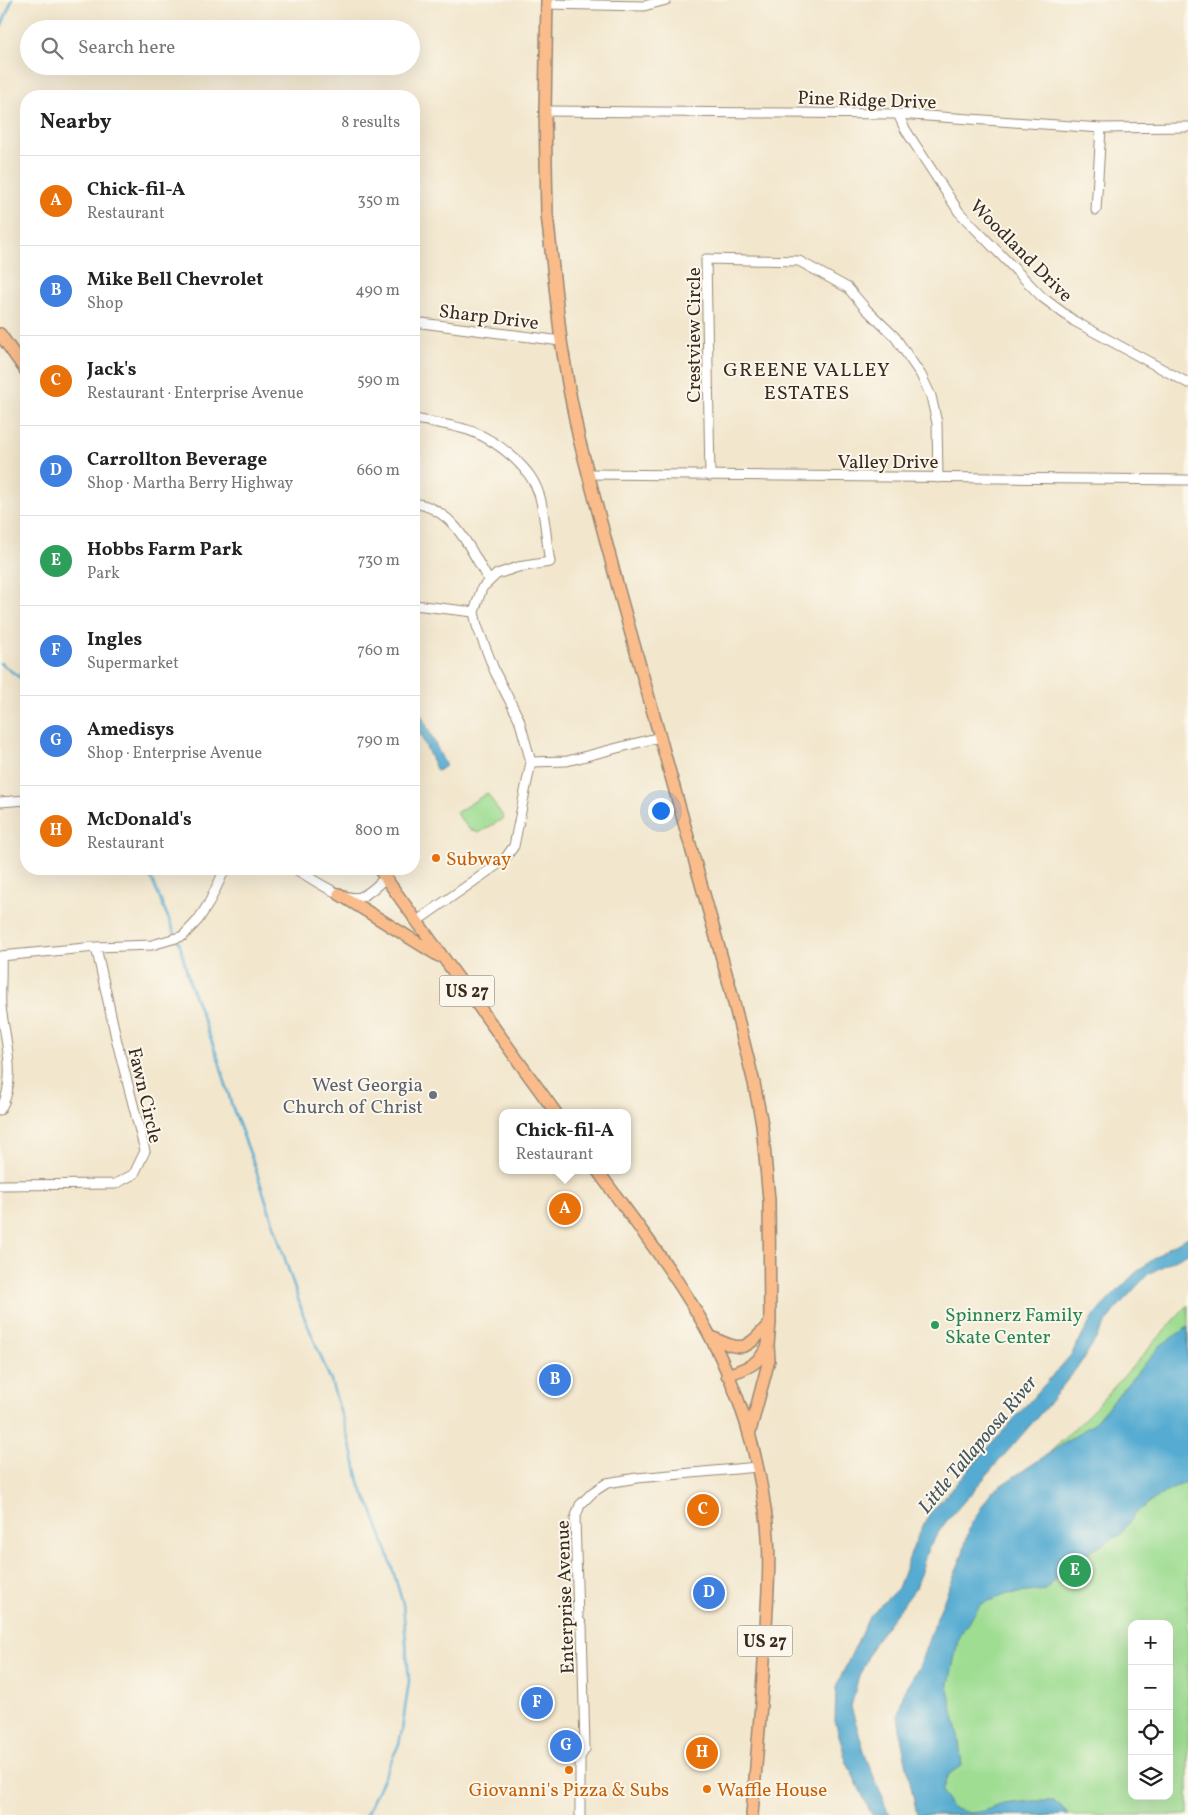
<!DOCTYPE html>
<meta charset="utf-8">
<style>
:root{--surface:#fff;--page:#f6f6f6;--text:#222;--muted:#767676;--line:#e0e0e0;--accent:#1f6fb2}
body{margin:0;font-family:Vollkorn,serif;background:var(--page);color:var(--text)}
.controls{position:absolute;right:15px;bottom:15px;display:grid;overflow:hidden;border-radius:10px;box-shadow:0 5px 20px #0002}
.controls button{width:45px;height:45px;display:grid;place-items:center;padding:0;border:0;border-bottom:1px solid var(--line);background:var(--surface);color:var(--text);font:25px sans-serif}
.you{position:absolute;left:660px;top:810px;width:18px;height:18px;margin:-12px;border:4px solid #fff;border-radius:50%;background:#1a73e8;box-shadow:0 0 0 8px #1a73e833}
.badge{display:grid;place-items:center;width:32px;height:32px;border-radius:50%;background:var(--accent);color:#fff;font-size:16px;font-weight:700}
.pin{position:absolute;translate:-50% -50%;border:2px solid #fff;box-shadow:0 1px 5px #0006}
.popup{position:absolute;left:499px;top:1109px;width:132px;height:65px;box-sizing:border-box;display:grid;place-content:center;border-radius:10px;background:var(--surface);filter:drop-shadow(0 1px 4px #0005);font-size:16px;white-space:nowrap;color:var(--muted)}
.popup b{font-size:19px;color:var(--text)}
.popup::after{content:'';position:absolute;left:50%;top:100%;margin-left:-10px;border:10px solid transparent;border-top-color:var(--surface)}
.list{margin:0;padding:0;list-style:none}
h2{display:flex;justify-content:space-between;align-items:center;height:65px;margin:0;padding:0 20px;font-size:21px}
h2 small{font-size:16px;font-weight:400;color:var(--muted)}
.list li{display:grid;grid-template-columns:32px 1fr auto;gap:15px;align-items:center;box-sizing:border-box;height:90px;padding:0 20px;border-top:1px solid var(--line)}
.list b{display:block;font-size:19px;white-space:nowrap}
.list p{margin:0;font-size:16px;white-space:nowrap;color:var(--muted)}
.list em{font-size:16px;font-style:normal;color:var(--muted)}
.icon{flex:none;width:28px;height:28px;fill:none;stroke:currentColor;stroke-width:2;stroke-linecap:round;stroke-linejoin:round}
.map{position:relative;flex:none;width:1188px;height:1815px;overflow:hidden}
.search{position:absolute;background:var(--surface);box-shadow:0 5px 20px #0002;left:20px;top:20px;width:400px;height:55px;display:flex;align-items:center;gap:12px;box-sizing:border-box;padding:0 18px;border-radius:28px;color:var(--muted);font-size:19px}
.panel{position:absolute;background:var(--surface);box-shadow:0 5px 20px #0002;left:20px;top:90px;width:400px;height:785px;border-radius:20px}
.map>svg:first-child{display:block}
.green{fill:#9edd92;stroke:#6c8458;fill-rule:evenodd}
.water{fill:#55abd1;stroke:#486a78}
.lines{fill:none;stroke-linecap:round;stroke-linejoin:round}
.stream{stroke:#55abd1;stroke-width:2.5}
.minor-casing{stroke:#968875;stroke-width:11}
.major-casing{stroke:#968875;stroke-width:14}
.minor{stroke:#fff;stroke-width:9}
.major{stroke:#fabc8b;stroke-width:11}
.food-dot{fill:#e8710a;stroke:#fbf7ec;stroke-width:2}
.worship-dot{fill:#6b7280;stroke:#fbf7ec;stroke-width:2}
.leisure-dot{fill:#2e9e5b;stroke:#fbf7ec;stroke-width:2}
.labels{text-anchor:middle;stroke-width:4;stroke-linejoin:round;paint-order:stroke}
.shield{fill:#fbf7ec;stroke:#75685c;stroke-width:1}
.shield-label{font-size:18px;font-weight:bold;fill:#3b2a1e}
.street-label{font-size:19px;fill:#3b2a1e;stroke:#fbf7ec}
.food-label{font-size:19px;fill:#c56008;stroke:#fbf7ec;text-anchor:start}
.worship-label{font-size:19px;fill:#5b616d;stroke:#fbf7ec;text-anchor:end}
.leisure-label{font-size:19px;fill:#27864d;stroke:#fbf7ec;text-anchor:start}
.neighbourhood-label{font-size:20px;letter-spacing:1px;fill:#3b2a1e;stroke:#fbf7ec}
.water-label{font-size:20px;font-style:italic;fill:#44575d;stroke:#fbf7ec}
</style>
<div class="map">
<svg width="1188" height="1815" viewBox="0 0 1188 1815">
<rect width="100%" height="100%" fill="#fbf7ec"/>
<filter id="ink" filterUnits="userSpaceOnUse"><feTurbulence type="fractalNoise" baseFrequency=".02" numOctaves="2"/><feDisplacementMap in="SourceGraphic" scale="10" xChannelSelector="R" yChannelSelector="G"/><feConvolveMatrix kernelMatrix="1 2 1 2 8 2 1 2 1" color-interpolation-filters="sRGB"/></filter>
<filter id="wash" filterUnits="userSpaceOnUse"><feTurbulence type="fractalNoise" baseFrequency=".0096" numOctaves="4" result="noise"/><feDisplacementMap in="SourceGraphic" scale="20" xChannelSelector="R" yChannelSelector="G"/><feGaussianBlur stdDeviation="1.12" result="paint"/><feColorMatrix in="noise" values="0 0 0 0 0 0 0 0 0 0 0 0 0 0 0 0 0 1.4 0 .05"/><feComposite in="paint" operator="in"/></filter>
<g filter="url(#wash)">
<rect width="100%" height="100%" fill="#f2e6cc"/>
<path class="green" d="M 487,793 L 504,818 L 479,833 L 469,829 L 456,813 Z
M 1188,1305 L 1188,1815 L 920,1815 L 983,1518 L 1095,1408 ZM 1132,1624 L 1169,1624 L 1169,1796 L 1132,1796 Z"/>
<path class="water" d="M 414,700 L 446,766 L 437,771 L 414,721 Z
M 1188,1237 L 1188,1253 L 1148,1274 L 1113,1312 L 1082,1361 L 1047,1406 L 945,1523 L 928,1548 L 916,1588 L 875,1641 L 858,1679 L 851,1707 L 866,1757 L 889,1815 L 872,1815 L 846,1761 L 835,1721 L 836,1687 L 869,1617 L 898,1588 L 916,1540 L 929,1514 L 1071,1355 L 1094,1315 L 1134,1274 L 1169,1247 Z
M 1188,1327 L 1188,1481 L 1159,1496 L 1135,1513 L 1120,1535 L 1089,1552 L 1063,1571 L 1045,1590 L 1008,1594 L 981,1604 L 959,1636 L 948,1689 L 958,1733 L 962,1766 L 948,1775 L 942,1791 L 951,1808 L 970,1813 L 983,1811 L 1003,1804 L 1032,1801 L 1054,1801 L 1069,1815 L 917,1815 L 902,1743 L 898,1715 L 904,1691 L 919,1667 L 933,1627 L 962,1556 L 970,1526 L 991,1492 L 1093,1424 L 1161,1345 Z"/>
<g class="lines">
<path class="stream" d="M 0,30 L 12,0
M 0,663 L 26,682
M 147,869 L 180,945 L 190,984 L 219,1061 L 232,1106 L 254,1164 L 303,1314 L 331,1381 L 353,1454 L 360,1486 L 372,1510 L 388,1554 L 403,1604 L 409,1681 L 402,1730 L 399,1744 L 366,1815"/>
</g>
</g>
<g filter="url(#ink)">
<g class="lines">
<defs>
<path id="minor" d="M 547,4 L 644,6 L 666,0
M 545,111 L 898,114 L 1101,128 L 1188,127
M 898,114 L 905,129 L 959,212 L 1042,297 L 1074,321 L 1188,383
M 1096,210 L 1101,128
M 414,322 L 561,341
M 414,419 C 457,426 481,428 515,459 C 526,470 534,479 539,494 C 545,512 546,541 550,562 L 518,567 L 497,574 L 482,588 L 474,612 L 477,626 L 495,672 L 519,719 L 531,762 L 514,846 L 504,860 L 417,921
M 588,474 L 1188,480
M 710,476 L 706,259 L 799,261 L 848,288 L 866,309 L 895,337 L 921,375 L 931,396 L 937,423 L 938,478
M 414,503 C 455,509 470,549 489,581
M 414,605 L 474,612
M 531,762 L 567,761 L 660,737
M 0,802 L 26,800
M 295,869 C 310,877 343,902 360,897 C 369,894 378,885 385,878
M 0,1110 C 18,1081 5,1039 1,1007 C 0,992 2,972 1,956 L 96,947 L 152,945 L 183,936 L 198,920 L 209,903 L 225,869
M 0,1185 L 115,1184 L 134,1174 L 145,1151 L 117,1042 L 96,947
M 580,1815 L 580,1757 L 585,1749 L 582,1625 L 578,1618 L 575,1519 L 580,1505 L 593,1492 L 607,1483 L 637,1478 L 758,1467"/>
<path id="major" d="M 547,0 L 545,111 L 547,214 L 561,341 L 569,389 L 579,439 L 619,591 L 730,987 L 754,1083 L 762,1124 L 769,1200 L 770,1323 L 768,1345 L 769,1360 L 749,1435
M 0,334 L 26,371
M 379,869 L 556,1113
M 339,894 L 439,956
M 597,1170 C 636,1224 679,1277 710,1336 C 739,1391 758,1454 766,1516 C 771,1553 768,1590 766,1626 C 763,1689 757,1752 752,1815
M 710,1336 C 744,1354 746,1349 770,1323
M 727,1375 C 747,1368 759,1365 768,1345"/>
</defs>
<use href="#minor" class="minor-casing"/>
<use href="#major" class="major-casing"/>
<use href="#minor" class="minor"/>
<use href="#major" class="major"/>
</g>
</g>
<g class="food-dot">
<circle cx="436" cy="858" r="5"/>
<circle cx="569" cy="1770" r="5"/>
<circle cx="707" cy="1789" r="5"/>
</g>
<circle class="worship-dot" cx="433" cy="1095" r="5"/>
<circle class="leisure-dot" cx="935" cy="1325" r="5"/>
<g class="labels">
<g class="shield">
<rect x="439.5" y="975.5" width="55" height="31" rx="4"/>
<rect x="737.5" y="1625.5" width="55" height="31" rx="4"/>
</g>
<g class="shield-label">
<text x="467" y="997">US 27</text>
<text x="765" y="1647">US 27</text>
</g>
<g class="street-label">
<text transform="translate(867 99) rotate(2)" y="7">Pine Ridge Drive</text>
<text transform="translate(1022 250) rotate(45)" y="7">Woodland Drive</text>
<text transform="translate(489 316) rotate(7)" y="7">Sharp Drive</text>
<text transform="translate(693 335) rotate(-90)" y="7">Crestview Circle</text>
<text x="888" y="468">Valley Drive</text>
<text transform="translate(146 1095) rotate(77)" y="7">Fawn Circle</text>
<text transform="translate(564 1597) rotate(-92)" y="7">Enterprise Avenue</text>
</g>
<g class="food-label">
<text x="446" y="865">Subway</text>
<text x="569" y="1796" text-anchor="middle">Giovanni's Pizza &amp; Subs</text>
<text x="717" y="1796">Waffle House</text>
</g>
<g class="worship-label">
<text x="423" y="1091">West Georgia<tspan x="423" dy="22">Church of Christ</tspan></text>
</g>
<g class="leisure-label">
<text x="945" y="1321">Spinnerz Family<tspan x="945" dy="22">Skate Center</tspan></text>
</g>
<g class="neighbourhood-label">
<text x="807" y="376">GREENE VALLEY<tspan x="807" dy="23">ESTATES</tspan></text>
</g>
<g class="water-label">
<text transform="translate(977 1444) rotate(-50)" y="7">Little Tallapoosa River</text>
</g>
</g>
</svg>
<div class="controls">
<button>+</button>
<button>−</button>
<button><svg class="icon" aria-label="locate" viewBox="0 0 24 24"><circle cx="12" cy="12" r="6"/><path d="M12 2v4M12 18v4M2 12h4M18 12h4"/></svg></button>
<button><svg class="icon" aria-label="layers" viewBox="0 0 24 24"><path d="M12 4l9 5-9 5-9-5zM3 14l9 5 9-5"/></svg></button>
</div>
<div class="you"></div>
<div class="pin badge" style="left:565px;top:1209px;background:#e8710a">A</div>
<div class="popup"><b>Chick-fil-A</b>Restaurant</div>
<div class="pin badge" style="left:555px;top:1380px;background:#3f7fe0">B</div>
<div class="pin badge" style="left:703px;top:1510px;background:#e8710a">C</div>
<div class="pin badge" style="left:709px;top:1593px;background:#3f7fe0">D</div>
<div class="pin badge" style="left:1075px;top:1571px;background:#2e9e5b">E</div>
<div class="pin badge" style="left:537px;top:1703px;background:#3f7fe0">F</div>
<div class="pin badge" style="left:566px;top:1746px;background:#3f7fe0">G</div>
<div class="pin badge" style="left:702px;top:1753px;background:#e8710a">H</div>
<div class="search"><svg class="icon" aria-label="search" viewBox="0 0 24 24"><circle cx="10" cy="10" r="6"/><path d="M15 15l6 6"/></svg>Search here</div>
<section class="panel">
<h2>Nearby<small>8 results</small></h2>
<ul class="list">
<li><span class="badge" style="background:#e8710a">A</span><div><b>Chick-fil-A</b><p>Restaurant</p></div><em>350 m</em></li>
<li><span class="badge" style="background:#3f7fe0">B</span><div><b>Mike Bell Chevrolet</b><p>Shop</p></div><em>490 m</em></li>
<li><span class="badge" style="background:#e8710a">C</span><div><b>Jack's</b><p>Restaurant · Enterprise Avenue</p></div><em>590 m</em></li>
<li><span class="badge" style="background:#3f7fe0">D</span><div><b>Carrollton Beverage</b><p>Shop · Martha Berry Highway</p></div><em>660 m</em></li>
<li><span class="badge" style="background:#2e9e5b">E</span><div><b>Hobbs Farm Park</b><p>Park</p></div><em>730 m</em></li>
<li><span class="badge" style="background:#3f7fe0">F</span><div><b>Ingles</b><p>Supermarket</p></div><em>760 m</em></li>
<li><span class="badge" style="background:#3f7fe0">G</span><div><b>Amedisys</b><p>Shop · Enterprise Avenue</p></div><em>790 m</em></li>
<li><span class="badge" style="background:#e8710a">H</span><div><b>McDonald's</b><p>Restaurant</p></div><em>800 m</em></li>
</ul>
</section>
</div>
